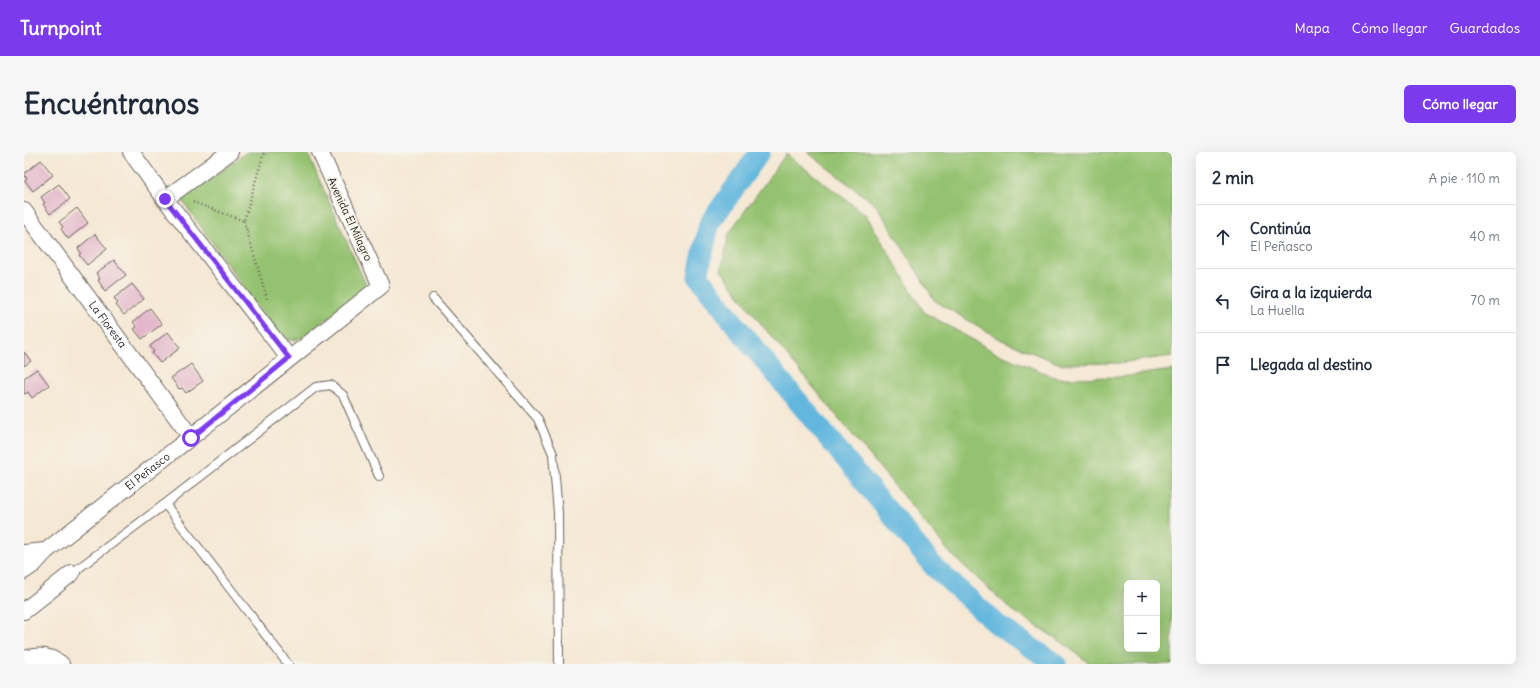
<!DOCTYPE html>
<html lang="es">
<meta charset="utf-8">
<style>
:root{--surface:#fff;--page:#f6f6f7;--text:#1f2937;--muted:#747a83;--line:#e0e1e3;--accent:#7c3aed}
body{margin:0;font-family:Delius,sans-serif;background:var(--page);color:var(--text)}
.controls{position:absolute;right:12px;bottom:12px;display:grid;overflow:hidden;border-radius:6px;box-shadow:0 4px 16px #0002}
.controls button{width:36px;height:36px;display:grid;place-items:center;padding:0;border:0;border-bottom:1px solid var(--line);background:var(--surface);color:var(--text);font:20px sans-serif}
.stop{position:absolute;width:12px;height:12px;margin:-9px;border:3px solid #7c3aed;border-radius:50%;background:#fff}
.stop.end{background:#7c3aed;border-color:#fff;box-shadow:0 1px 4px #0008}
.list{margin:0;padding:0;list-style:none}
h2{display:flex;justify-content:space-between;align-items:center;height:52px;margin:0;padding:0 16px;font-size:17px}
h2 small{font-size:13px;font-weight:400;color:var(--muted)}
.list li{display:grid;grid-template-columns:26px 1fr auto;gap:12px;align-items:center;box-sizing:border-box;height:64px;padding:0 16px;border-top:1px solid var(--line)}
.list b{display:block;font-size:15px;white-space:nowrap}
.list p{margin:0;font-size:13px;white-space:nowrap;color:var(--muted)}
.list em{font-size:13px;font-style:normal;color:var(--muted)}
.icon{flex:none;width:22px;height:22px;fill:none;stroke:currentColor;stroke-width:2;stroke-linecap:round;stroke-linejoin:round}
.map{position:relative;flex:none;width:1148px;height:512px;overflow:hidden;border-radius:6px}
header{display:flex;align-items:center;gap:24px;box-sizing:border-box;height:56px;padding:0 20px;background:var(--accent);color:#fff}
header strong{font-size:19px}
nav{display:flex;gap:22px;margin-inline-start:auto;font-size:14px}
.intro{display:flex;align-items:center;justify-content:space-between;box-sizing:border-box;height:96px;padding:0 24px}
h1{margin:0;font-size:28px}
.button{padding:10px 18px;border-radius:6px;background:var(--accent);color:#fff;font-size:14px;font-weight:700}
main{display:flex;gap:24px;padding:0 24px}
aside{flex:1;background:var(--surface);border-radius:6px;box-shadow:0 4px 16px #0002}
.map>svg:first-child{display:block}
.green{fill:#94c270;stroke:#586f46;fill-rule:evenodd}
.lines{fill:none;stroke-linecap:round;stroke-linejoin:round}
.canal{stroke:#62b7de;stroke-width:21}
.building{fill:#e2b2c9}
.lane-casing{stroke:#68635c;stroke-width:10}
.street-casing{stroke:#68635c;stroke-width:18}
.path{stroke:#68635c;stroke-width:2.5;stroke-dasharray:1 3;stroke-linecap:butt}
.lane{stroke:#fff;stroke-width:8}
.street{stroke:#fff;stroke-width:16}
.route{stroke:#7c3aed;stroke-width:5}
.labels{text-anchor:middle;stroke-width:3.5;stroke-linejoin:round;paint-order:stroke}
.street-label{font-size:11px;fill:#1c1c1c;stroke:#f7f3e8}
</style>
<header>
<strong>Turnpoint</strong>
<nav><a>Mapa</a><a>Cómo llegar</a><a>Guardados</a></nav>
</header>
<div class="intro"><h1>Encuéntranos</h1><a class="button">Cómo llegar</a></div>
<main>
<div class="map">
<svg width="1148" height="512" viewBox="0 0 1148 512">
<rect width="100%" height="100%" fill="#f7f3e8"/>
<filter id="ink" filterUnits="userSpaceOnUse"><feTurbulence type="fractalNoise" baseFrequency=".025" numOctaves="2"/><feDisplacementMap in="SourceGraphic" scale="8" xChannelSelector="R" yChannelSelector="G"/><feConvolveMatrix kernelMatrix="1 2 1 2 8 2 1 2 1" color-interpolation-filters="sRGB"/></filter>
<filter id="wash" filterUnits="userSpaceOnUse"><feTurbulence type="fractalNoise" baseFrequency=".012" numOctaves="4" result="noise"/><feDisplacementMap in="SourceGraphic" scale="16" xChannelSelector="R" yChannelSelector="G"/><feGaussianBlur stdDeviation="0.9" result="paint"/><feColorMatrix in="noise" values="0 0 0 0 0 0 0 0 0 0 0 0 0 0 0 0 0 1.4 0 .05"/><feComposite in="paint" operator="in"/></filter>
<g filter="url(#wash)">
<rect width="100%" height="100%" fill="#f5e8d4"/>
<path class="green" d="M 223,0 L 283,0 L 342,133 L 332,145 L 278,186 C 264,190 261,189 250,178 L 158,48 Z
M 783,0 L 1148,0 L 1148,204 L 1095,211 L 1036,212 L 978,188 L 911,149 L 853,54 Z
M 762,2 L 842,63 L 900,160 L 972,201 L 1033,226 L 1096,225 L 1148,218 L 1148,512 L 1066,512 L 1039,491 L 988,458 L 926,401 L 733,167 L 697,118 L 705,81 ZM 1103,431 L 1133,431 L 1133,497 L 1103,497 Z"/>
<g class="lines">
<path class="canal" d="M 736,0 L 685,72 L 674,124 L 717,180 L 911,416 L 975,474 L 1032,512"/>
</g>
<g id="blocks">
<path class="building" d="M 17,8 L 29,23 L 9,39 L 1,29 L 3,27 L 0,22 Z
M 35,32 L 46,47 L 26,62 L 19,52 L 21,51 L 17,45 Z
M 53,56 L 64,71 L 44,87 L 37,77 L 39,75 L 35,70 Z
M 71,82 L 83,97 L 63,113 L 55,103 L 57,101 L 54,96 Z
M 90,108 L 102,123 L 81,139 L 74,128 L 76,127 L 72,121 Z
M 108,132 L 120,147 L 100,163 L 92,153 L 94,151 L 90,146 Z
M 126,156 L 138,172 L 118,187 L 110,177 L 113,175 L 109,170 Z
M 144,180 L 156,196 L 136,211 L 128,201 L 130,200 L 126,194 Z
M 0,200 L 7,209 L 0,214 Z
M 167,212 L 179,229 L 162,241 L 158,236 L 155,237 L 147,226 Z
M 13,217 L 25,233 L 8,246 L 4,240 L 1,242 L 0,241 L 0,226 Z"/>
</g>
</g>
<g filter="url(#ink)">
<use href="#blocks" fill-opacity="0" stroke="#68635c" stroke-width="1"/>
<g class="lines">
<defs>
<path id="lane" d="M 409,146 L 514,267 L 529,302 L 534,361 L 535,512
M 141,352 L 264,512
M 48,421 L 141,352 L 292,235 L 307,233 L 319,243 L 355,324"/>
<g id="street">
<path d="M 107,0 L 141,47 L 265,206"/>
<path d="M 141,47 L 206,0"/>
<path id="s1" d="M 0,59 L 167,285"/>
<path d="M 0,401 L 22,399"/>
<path id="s2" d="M 0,419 L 10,412 L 22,399 L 167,285 L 357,134 L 296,0"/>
<path d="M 0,459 L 48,421"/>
<path d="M 0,507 C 13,503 26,504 37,512"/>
</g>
</defs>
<use href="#lane" class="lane-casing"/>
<use href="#street" class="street-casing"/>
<path class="path" d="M 169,50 L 220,69 L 240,0
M 220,69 L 243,147"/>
<use href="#lane" class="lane"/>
<use href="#street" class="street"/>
</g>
</g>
<g class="lines" filter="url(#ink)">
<path class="route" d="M 141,47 L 265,206 L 167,286"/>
</g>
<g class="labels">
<g class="street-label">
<text transform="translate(326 67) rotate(65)" y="4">Avenida El Milagro</text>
<text dy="4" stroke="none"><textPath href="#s1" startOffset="141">La Floresta</textPath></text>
<text dy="4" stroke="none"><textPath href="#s2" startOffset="159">El Peñasco</textPath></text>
</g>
</g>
</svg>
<div class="controls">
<button>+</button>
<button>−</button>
</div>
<div class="stop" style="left:167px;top:286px"></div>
<div class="stop end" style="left:141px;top:47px"></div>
</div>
<aside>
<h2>2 min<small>A pie · 110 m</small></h2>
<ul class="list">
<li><svg class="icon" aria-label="ahead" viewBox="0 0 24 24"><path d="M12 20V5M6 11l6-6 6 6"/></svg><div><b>Continúa</b><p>El Peñasco</p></div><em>40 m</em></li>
<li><svg class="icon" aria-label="left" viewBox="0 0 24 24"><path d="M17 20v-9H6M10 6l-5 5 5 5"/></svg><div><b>Gira a la izquierda</b><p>La Huella</p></div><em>70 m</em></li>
<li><svg class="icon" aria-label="arrive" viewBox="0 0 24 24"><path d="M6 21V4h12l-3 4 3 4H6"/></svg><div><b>Llegada al destino</b></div></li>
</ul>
</aside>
</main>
